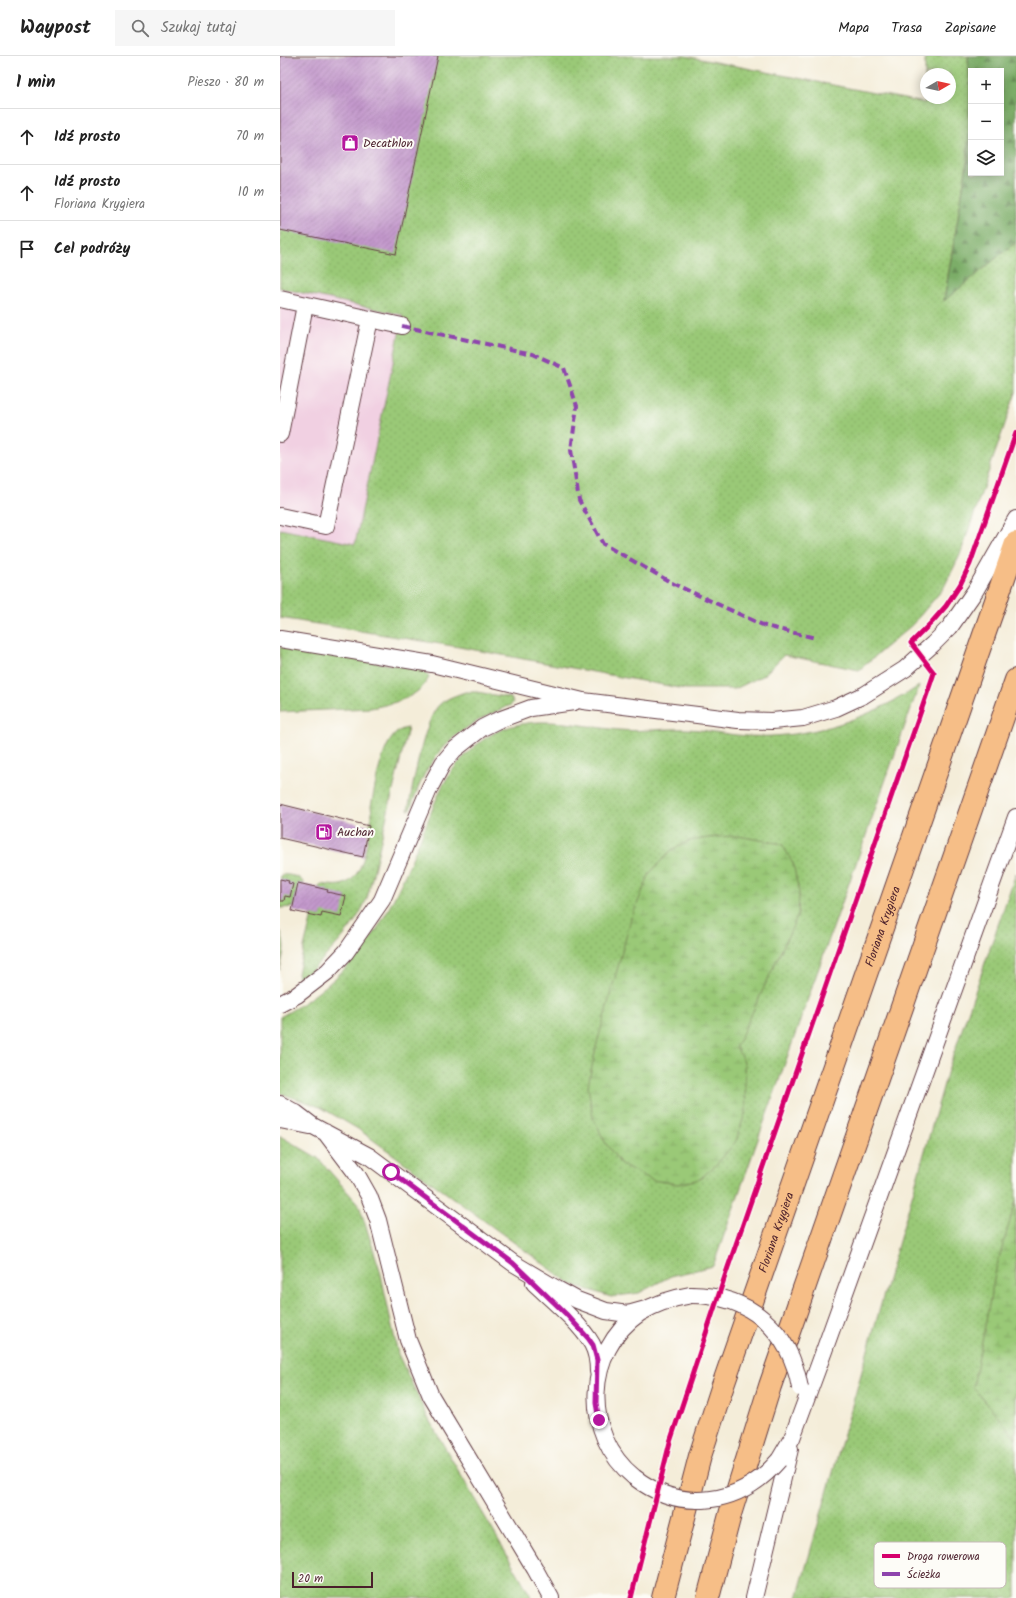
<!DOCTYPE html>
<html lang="pl">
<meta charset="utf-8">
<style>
:root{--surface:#fff;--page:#f6f6f6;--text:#222;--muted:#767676;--line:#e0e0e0}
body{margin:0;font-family:Kalam,sans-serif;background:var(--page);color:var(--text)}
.controls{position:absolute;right:12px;top:12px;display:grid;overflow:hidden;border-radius:0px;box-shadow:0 2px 10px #0003}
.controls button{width:36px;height:36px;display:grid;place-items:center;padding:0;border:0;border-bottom:1px solid var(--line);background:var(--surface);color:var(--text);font:20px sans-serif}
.compass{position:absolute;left:640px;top:12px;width:36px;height:36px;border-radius:50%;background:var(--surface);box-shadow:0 2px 10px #0003;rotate:81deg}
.scale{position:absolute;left:12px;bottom:10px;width:81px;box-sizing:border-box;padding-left:4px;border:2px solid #4a1f2b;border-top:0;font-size:11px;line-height:14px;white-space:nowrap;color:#4a1f2b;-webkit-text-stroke:3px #fdfcf7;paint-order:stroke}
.stop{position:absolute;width:12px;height:12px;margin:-9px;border:3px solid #b5179e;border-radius:50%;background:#fff}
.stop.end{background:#b5179e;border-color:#fff;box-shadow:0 1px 4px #0008}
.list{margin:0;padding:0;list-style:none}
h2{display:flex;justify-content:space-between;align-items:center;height:52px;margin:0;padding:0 16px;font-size:17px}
h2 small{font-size:13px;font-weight:400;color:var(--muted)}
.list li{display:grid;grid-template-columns:26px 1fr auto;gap:12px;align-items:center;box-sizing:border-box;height:56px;padding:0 16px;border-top:1px solid var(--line)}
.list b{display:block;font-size:15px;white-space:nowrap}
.list p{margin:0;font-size:13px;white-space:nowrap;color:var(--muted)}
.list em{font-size:13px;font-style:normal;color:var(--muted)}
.icon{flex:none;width:22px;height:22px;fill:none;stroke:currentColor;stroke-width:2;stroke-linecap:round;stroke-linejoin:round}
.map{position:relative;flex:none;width:736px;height:1542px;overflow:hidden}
header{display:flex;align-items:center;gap:24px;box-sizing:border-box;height:56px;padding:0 20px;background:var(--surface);border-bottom:1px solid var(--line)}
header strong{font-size:19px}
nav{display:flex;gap:22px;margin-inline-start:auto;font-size:14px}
.search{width:280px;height:36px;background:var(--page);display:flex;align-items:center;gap:10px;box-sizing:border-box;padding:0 14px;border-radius:0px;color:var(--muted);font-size:15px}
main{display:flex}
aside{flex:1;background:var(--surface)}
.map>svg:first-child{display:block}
.built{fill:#f1d0e2}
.grass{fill:url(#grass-dots);stroke:#727451;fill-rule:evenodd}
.forest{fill:url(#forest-firs);stroke:#62664a;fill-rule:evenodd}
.wetland{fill:url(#wetland-marsh);stroke:#727451}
.building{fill:url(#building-hatch)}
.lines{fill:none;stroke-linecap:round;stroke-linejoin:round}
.service-casing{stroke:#643e45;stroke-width:18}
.primary-casing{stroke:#643e45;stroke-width:24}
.service{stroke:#fff;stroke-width:16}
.primary{stroke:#f6be87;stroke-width:22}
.service-bridge-casing{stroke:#643e45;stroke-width:18;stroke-linecap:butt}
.service-bridge{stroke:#fff;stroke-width:16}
.quiet{stroke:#8e44ad;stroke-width:4;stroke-dasharray:8 4;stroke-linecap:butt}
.cycleway-casing{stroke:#fdfcf7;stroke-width:8}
.cycleway{stroke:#d6006c;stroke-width:5}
.route{stroke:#b5179e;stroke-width:5}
.labels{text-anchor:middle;stroke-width:4;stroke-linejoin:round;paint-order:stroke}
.poi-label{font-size:12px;fill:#4a1f2b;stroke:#fdfcf7;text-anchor:start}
.street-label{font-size:12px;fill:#4a1f2b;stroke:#fdfcf7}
.key{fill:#fdfcf7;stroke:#c7baba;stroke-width:1}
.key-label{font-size:11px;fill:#4a1f2b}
</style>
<header>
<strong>Waypost</strong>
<div class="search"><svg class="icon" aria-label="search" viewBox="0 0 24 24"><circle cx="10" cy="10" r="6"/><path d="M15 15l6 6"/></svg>Szukaj tutaj</div>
<nav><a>Mapa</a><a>Trasa</a><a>Zapisane</a></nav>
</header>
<main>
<aside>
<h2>1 min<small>Pieszo · 80 m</small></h2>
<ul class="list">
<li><svg class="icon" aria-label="ahead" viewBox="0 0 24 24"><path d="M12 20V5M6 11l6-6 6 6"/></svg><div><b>Idź prosto</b></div><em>70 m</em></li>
<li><svg class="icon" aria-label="ahead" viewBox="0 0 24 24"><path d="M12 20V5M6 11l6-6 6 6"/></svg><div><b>Idź prosto</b><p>Floriana Krygiera</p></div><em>10 m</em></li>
<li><svg class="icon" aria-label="arrive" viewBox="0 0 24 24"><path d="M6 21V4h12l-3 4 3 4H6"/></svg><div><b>Cel podróży</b></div></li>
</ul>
</aside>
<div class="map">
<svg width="736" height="1542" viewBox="0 0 736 1542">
<defs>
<pattern id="grass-dots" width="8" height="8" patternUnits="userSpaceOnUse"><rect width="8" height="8" fill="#9ac977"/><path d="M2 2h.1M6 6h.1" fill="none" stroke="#86ac67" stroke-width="1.8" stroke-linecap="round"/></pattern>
<pattern id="forest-firs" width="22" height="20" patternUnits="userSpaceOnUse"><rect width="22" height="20" fill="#7bad68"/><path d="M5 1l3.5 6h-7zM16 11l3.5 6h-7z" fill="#678c56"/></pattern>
<pattern id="wetland-marsh" width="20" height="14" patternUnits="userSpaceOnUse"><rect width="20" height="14" fill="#9ac977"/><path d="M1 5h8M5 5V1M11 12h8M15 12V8" fill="none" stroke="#86ac67"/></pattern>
<pattern id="building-hatch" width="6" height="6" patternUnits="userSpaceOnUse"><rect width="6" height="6" fill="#c398cc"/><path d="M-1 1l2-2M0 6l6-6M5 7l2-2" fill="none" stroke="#a07ba6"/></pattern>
</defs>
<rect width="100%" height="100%" fill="#fdfcf7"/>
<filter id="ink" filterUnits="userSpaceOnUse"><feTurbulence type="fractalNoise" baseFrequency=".025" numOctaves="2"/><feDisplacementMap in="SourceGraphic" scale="8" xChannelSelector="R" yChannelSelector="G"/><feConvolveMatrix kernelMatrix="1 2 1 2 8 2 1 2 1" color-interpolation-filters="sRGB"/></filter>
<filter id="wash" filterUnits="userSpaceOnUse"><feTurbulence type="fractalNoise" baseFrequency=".012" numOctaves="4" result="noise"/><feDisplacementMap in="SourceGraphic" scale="16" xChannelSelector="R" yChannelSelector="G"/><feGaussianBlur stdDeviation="0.9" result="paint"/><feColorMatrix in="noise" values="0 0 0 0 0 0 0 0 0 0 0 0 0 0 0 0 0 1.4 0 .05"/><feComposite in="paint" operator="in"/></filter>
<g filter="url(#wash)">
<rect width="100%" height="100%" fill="#f4edd9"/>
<path class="built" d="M 0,0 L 187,0 L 77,502 L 0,487 Z"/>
<path class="grass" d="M 0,0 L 405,0 L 645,47 L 645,0 L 688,0 L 690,32 L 688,102 L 664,244 L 736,186 L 736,336 L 680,499 L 663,533 L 632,569 L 579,614 L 504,599 L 484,619 L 455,633 L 405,633 L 179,591 L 0,562 L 0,473 L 75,488 L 123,259 L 0,232 ZM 646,18 L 670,18 L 670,42 L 646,42 Z
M 0,591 L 143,614 L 149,621 C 140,642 111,648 91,652 L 0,656 Z
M 639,630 L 433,1210 L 391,1220 L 359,1237 L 331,1241 L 291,1228 L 78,1073 L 40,1051 L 0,1037 L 0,961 C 46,936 85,899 109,852 C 125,822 137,790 150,759 C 155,746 161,731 169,719 C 180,703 198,685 216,676 C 257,657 298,670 339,674 C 362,676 385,672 408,673 C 428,674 448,679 468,680 C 529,683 588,663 639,630 Z
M 185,636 L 197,636 L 231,642 L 233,646 L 231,649 C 202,661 169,678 152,706 C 142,720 136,737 130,754 L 128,754 C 133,730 144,662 160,648 C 167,642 177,639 185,636 Z
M 128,672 L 88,839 C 76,873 48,897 24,922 L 20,924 L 18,918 L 20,908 L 39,831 L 41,828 C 50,829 58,831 66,827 C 86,819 88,777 92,757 L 91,750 C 96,730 102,673 128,672 Z
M 736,817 L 736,1542 L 517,1542 L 668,1014 Z
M 1,819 C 5,818 9,819 14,820 C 32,825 20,839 15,851 L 0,852 Z
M 0,875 C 7,888 3,900 0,914 Z
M 0,1080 L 38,1102 L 79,1149 L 100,1214 L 118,1298 L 149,1364 L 252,1542 L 0,1542 Z"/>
<path class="forest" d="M 688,0 L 736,0 L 736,186 L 664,245 L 688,102 L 690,32 ZM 691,15 L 721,15 L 721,117 L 691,117 Z"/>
<path class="wetland" d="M 458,780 L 502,788 L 513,807 L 519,836 L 518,859 L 456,991 L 464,1006 L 466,1054 L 456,1085 L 438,1107 L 420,1123 L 398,1128 L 372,1124 L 341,1108 L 326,1088 L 313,1062 L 308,1030 L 316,991 L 351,863 L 370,817 L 391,794 L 409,785 L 435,781 Z
M 736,1144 L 736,1382 L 693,1331 L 716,1213 Z"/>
<g id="blocks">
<path class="building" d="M 0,0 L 158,0 L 116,198 L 0,174 Z
M 0,748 L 89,770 L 83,801 L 0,782 Z
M 0,823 L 9,825 L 8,827 L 13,828 L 10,841 L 5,840 L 4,845 L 0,845 Z
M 18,827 L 48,834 L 47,836 L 66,840 L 61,860 L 42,856 L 41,861 L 12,855 Z"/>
</g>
</g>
<g filter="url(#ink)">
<use href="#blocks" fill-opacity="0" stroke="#643e45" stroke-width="1"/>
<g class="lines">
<defs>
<path id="service" d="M 0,243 L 90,263 L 46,470 L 0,460
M 90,263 L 122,270
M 0,378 L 25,249
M 0,583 L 152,608 L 303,645 L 458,664 L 492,665 L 523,662 L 556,652 L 584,639 L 625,613 L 653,588 L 670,571 L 695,535 L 736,463
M 0,948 L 17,939 L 47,916 L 66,896 L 102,844 L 150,731 L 163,707 L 174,694 L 202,672 L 216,665 L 251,652 L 294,646
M 0,1048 L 16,1057 L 33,1070 L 89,1100 L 233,1207 L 277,1233 L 297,1244 L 326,1255 L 348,1258 L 366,1253
M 0,1064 L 30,1070
M 45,1076 L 76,1117 L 89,1140 L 98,1164 L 128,1284 L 151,1340 L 255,1513 L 271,1542
M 254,1227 C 272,1244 300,1267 312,1288 C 317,1297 318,1306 318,1316
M 499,1404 L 512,1382 L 540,1306 L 736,761
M 354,1421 C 302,1379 304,1295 360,1257 C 376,1247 393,1242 411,1239
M 474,1542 L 510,1393"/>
<g id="primary">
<path id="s1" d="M 383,1542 L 420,1400 L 442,1332 L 736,487"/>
<path d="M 428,1542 L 451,1455 L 490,1330 L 736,624"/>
</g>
</defs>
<use href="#service" class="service-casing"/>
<use href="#primary" class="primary-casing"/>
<use href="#service" class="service"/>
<use href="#primary" class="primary"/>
<defs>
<path id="service-bridge" d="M 411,1239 C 470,1239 510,1274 520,1332
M 354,1421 C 402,1458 460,1449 499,1404"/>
</defs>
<use href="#service-bridge" class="service-bridge-casing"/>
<use href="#service-bridge" class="service-bridge"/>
<path class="quiet" d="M 122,270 L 253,298 L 284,312 L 297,350 L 291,394 L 299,444 L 323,488 L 394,528 L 485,570 L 536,582"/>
<defs>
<path id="cycleway" d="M 351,1542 L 390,1386 L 446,1217 L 651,626 L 654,617 L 631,587 L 652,566 L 666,550 L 680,529 L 690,508 L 736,377"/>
</defs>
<use href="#cycleway" class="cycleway-casing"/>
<use href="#cycleway" class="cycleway"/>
</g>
</g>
<g class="lines" filter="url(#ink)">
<path class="route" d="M 111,1116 L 233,1207 L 286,1258 L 308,1282 L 313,1289 L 317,1304 L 316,1347 L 319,1364"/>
</g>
<defs>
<symbol id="shop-square" viewBox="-11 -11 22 22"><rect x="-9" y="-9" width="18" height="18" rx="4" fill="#b5179e" stroke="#fdfcf7"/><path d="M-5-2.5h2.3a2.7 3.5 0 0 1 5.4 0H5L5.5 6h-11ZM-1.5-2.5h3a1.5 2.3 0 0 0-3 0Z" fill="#fff"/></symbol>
<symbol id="fuel-square" viewBox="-11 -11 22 22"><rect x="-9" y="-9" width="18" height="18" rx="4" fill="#b5179e" stroke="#fdfcf7"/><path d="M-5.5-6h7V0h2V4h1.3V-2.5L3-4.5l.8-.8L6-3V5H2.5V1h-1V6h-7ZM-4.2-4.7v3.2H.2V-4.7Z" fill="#fff"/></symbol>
</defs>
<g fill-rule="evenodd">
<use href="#shop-square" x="60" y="77" width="20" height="20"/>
<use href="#fuel-square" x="34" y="766" width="20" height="20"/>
</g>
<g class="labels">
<g class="poi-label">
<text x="83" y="91">Decathlon</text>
<text x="57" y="780">Auchan</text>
</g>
<g class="street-label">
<text dy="4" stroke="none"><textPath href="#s1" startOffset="707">Floriana Krygiera</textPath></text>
<text dy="4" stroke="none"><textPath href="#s1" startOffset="383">Floriana Krygiera</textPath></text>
</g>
</g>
<rect x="594" y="1486" width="132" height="46" rx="6" class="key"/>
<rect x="602" y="1498" width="18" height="4" fill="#d6006c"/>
<rect x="602" y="1516" width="18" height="4" fill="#8e44ad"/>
<g class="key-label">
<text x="627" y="1504">Droga rowerowa</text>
<text x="627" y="1522">Ścieżka</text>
</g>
</svg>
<div class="controls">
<button>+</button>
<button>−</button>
<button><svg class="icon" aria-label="layers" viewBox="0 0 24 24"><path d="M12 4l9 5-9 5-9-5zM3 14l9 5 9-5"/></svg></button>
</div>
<svg class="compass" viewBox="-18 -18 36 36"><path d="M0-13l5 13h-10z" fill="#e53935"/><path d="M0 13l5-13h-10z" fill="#767676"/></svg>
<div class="scale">20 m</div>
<div class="stop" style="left:111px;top:1116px"></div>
<div class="stop end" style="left:319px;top:1364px"></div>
</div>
</main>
